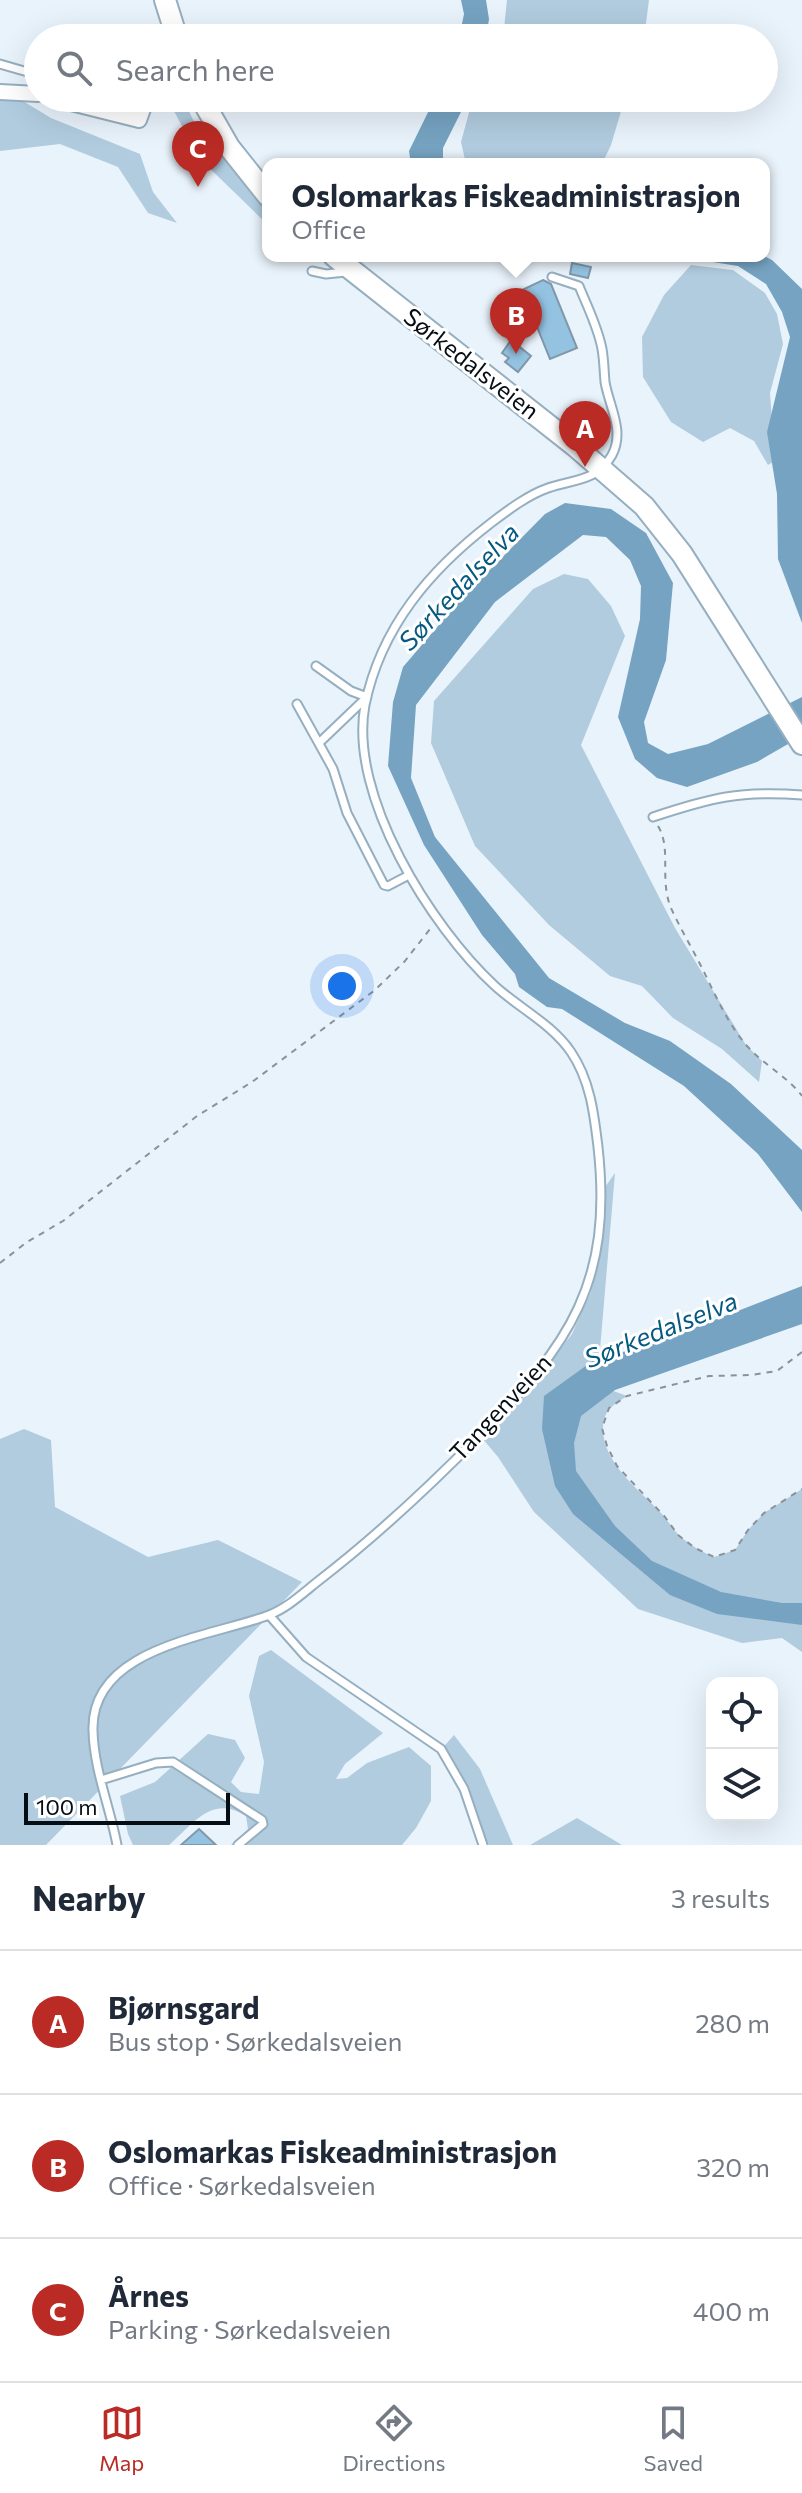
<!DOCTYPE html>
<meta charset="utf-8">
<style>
:root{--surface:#fff;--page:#f2f2f3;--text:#1f2937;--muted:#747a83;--line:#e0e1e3;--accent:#b92b24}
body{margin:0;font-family:Commissioner,sans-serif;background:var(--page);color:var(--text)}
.controls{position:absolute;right:24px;bottom:24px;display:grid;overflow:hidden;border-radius:16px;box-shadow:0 8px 32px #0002}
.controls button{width:72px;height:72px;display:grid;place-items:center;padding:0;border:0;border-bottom:2px solid var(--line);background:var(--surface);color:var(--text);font:40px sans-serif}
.scale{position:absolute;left:24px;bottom:20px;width:206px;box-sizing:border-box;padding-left:8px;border:4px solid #060e14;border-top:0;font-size:22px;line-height:28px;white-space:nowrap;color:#060e14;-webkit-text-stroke:6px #fff;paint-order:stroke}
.you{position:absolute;left:342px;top:986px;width:28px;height:28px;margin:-20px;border:6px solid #fff;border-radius:50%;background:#1a73e8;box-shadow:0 0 0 12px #1a73e833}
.badge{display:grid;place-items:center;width:52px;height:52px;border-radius:50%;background:var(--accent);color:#fff;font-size:26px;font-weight:700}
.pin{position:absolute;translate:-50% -66px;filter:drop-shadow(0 2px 4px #0008)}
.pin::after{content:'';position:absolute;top:42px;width:28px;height:24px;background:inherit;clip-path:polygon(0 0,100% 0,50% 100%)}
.popup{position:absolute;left:262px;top:158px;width:508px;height:104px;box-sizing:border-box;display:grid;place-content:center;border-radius:16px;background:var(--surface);filter:drop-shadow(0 2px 6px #0005);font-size:26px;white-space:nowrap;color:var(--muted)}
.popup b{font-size:30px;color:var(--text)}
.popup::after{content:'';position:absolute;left:50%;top:100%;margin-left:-16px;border:16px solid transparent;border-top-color:var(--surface)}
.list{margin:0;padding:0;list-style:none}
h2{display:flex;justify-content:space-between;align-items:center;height:104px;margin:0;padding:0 32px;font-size:34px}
h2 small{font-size:26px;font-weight:400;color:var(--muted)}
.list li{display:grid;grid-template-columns:52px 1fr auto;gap:24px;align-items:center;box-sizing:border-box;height:144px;padding:0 32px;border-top:2px solid var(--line)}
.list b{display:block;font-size:30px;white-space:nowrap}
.list p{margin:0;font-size:26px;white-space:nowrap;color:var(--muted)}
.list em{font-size:26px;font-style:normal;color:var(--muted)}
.icon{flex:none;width:44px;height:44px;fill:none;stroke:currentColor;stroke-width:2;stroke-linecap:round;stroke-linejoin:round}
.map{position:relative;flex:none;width:802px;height:1845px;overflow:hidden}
.search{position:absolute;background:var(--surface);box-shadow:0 8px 32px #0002;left:24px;right:24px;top:24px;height:88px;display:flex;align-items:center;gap:20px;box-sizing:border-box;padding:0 28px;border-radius:44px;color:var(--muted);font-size:30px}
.sheet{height:536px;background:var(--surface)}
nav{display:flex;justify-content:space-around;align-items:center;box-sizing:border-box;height:112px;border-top:2px solid var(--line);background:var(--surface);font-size:22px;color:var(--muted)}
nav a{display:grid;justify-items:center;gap:4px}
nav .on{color:var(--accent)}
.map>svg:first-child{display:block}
.green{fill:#b1ccdf}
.water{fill:#76a3c2}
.building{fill:#94c3e2;stroke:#8098a9;stroke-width:2}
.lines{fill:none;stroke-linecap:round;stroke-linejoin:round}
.lane-casing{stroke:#96afc0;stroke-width:11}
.street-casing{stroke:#96afc0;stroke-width:18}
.secondary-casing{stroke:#96afc0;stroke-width:24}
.path{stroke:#899299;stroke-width:2;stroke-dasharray:6 6;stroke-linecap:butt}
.lane{stroke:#fff;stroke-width:7}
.street{stroke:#fff;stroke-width:14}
.secondary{stroke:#fff;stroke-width:20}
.labels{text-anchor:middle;stroke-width:6;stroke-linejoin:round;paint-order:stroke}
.street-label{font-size:24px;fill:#060e14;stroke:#fff}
.water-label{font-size:26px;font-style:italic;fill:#065a82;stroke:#fff}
</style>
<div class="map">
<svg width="802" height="1845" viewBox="0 0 802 1845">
<rect width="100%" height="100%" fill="#e9f3fb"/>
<path class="green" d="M 507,0 L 649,0 L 644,38 L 503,38 Z
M 13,95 L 51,118 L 140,154 L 153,192 L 177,223 L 148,213 L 118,167 L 60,144 L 0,151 L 0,98 Z
M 167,98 L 183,98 L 199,133 L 217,146 L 268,209 L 268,225 L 199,158 Z
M 473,98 L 625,98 L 611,145 L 602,164 L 466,164 L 461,142 Z
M 691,265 L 733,270 L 765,293 L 777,314 L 783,344 L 770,393 L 772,421 L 781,457 L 768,465 L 754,441 L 730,428 L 703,442 L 671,422 L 643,377 L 642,337 L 664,295 Z
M 564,574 L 588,579 L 611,606 L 625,636 L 581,745 L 675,928 L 746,1045 L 762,1061 L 759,1082 L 722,1049 L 673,1018 L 642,986 L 610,976 L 549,925 L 475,846 L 431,743 L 434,701 L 533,589 Z
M 615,1173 L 597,1385 L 627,1396 C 614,1404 602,1412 603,1429 C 603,1464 641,1491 662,1514 C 669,1522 674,1531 682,1538 C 692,1546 702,1552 714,1557 L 735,1550 L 748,1530 L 764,1513 L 802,1489 L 802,1652 L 782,1638 L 742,1643 L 638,1609 L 534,1512 L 498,1457 L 482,1438 L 520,1402 L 572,1334 L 591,1292 L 603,1190 Z
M 24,1429 L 51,1440 L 55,1507 L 148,1557 L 218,1540 L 302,1582 L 46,1845 L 0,1845 L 0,1439 Z
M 271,1650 L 383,1733 L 345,1764 L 336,1779 L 347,1778 L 367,1763 L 409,1747 L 431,1766 L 431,1801 L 416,1828 L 402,1845 L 231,1845 L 248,1829 L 246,1816 C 212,1794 194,1823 169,1845 L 133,1845 L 128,1834 L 120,1796 L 155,1782 L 208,1734 L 235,1740 L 245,1758 L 231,1782 L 241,1792 L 259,1794 L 264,1762 L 249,1696 L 259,1656 Z
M 454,1735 L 480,1769 L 513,1845 L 489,1845 L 440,1751 Z
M 577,1818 L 622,1845 L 530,1845 Z"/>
<path class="water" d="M 461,0 L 486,0 L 489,19 L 486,38 L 459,38 L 464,14 Z
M 435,98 L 468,98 L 443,148 L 443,164 L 411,164 L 409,151 Z
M 675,256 L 764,256 L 772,260 L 802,289 L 802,623 L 778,559 L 777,494 L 767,432 L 790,337 L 782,312 L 766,284 L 738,266 Z
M 565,503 L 611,509 L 646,533 L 673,583 L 666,660 L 644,722 L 648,743 L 668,754 L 708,744 L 802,697 L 802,736 L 757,762 L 687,787 L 657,778 L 635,759 L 618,717 L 640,619 L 641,586 L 630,560 L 606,537 L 583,535 L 495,602 L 416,705 L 411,778 L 435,837 L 549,978 L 625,1023 L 670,1041 L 731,1084 L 802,1150 L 802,1212 L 758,1154 L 684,1086 L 562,1009 L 547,1007 L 519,987 L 515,974 L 482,935 L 424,845 L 388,766 L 393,702 L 403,667 L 462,598 L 545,514 Z
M 802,1286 L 802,1324 L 615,1390 L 581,1416 L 574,1443 L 576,1471 L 615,1526 L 652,1561 L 721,1592 L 782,1603 L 802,1603 L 802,1625 L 717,1614 L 670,1595 L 573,1514 L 555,1486 L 542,1429 L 544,1396 L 594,1360 L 655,1343 Z"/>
<path class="building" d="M 572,263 L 591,267 L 588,278 L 570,274 Z
M 543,280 L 551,284 L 577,348 L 550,359 L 522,290 Z
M 511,340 L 531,356 L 518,372 L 505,362 L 509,358 L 502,353 Z
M 199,1829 L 216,1845 L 181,1845 Z"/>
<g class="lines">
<defs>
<path id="lane" d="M 0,64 L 38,75
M 312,271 L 326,274 L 346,272
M 316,666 L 351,691 L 367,697 L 320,742
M 297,704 L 333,769 L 347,813 L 384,885 L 388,886 L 409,875
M 653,817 C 710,798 741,790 802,795
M 101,1780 L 156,1763 L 173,1762 L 262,1820 L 263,1824 L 238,1845
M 117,1845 C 110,1807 94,1770 93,1731 C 90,1647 211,1637 269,1615
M 483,1845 L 464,1789 L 441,1749 L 306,1657 L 269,1615 C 287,1608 302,1594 317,1582 C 374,1538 428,1488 479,1436 C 570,1344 613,1282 598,1147 C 594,1113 590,1080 571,1052 C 552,1024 519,1008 495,986 C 431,927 348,795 365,705 C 381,627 430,570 491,523 C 508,510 528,495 548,488 C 573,479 597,482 612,455 C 625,431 609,406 605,382 C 604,371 604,360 602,349 C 598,327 587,306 579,286 L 552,277"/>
<path id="street" d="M 0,92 L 38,94
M 51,98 L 139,120 L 147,98"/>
<path id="secondary" d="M 165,0 L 177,38
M 201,98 L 229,147 L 268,196
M 334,256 L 575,446 L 644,506 L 682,554 L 802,744"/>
</defs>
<use href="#lane" class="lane-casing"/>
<use href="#street" class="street-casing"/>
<use href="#secondary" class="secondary-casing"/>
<path class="path" d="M 658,826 C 672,849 659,879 671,908 C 680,928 692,948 702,968 C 715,994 728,1025 748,1047 C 765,1066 787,1076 802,1096
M 0,1263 L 27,1242 L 63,1221 L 197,1116 L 252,1082 L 375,990 L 405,961 L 430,929
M 802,1352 L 777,1371 L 751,1375 L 709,1376 L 627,1396 L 609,1408 L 602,1428 L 607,1446 L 617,1466 L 665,1517 L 678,1535 L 695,1548 L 714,1557 L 735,1550 L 748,1530 L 764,1513 L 802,1489"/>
<use href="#lane" class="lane"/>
<use href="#street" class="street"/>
<use href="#secondary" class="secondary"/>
</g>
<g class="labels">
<g class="street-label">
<text transform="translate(471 364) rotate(38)" y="8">Sørkedalsveien</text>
<text transform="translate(501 1408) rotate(-47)" y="8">Tangenveien</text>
</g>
<g class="water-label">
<text transform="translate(459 587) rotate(-47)" y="9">Sørkedalselva</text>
<text transform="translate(661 1330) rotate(-22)" y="9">Sørkedalselva</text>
</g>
</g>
</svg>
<div class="controls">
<button><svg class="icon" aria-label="locate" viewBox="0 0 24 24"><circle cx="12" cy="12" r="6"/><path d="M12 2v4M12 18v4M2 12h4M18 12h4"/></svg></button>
<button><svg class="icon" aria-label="layers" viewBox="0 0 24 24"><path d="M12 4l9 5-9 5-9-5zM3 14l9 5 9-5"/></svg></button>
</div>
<div class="scale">100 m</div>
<div class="you"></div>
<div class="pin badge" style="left:585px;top:467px">A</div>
<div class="pin badge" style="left:516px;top:354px">B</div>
<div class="popup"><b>Oslomarkas Fiskeadministrasjon</b>Office</div>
<div class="pin badge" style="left:198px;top:187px">C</div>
<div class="search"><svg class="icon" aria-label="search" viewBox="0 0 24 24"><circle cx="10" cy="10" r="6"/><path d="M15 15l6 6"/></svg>Search here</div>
</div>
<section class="sheet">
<h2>Nearby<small>3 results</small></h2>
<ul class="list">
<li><span class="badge">A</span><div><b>Bjørnsgard</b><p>Bus stop · Sørkedalsveien</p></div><em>280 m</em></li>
<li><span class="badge">B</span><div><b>Oslomarkas Fiskeadministrasjon</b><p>Office · Sørkedalsveien</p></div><em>320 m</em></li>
<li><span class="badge">C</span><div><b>Årnes</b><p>Parking · Sørkedalsveien</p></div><em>400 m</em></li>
</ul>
</section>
<nav>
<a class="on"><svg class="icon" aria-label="map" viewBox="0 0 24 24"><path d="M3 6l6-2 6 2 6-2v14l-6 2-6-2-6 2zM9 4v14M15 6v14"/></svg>Map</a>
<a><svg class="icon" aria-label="directions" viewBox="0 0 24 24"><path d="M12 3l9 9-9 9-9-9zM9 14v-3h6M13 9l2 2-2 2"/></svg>Directions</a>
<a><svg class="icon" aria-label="saved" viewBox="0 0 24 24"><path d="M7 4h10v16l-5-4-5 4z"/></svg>Saved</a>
</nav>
